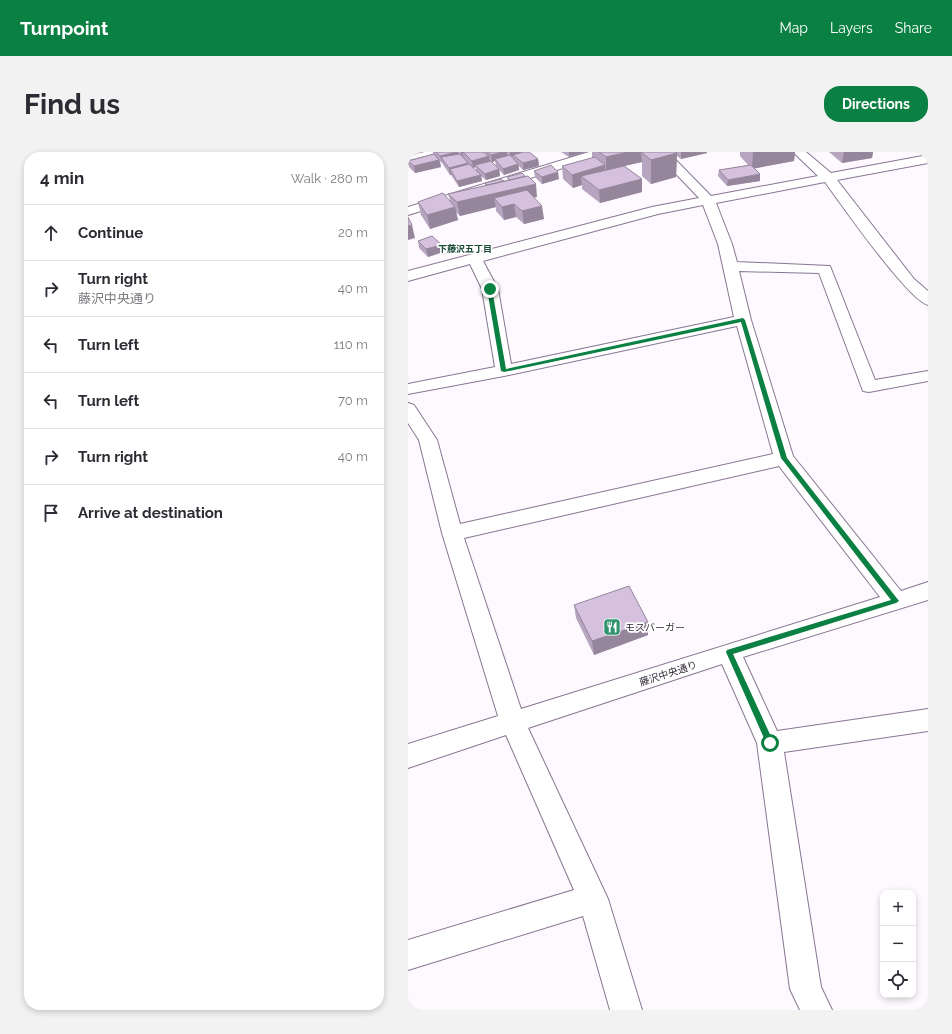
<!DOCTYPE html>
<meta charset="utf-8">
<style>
:root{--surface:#fff;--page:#f2f2f3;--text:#2b2b33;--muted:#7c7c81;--line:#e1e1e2;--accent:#0b8043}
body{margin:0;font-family:Raleway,"Noto Sans JP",sans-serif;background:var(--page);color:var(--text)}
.controls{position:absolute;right:12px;bottom:12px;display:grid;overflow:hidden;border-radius:8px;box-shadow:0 2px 6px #0003}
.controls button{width:36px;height:36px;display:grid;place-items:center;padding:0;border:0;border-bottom:1px solid var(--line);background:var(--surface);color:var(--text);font:20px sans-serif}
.stop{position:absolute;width:12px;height:12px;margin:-9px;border:3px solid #0b8043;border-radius:50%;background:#fff}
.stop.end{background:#0b8043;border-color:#fff;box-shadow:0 1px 4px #0008}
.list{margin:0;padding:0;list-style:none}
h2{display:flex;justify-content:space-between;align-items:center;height:52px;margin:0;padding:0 16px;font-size:17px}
h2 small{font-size:13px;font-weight:400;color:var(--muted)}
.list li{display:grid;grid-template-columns:26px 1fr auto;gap:12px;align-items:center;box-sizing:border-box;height:56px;padding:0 16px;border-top:1px solid var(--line)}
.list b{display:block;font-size:15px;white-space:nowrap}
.list p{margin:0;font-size:13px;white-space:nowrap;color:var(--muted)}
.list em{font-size:13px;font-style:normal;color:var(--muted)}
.icon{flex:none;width:22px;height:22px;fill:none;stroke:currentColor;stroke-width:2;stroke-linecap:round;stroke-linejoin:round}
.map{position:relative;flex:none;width:520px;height:858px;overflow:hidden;border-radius:16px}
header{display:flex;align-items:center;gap:24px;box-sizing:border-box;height:56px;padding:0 20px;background:var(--accent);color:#fff}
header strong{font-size:19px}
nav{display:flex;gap:22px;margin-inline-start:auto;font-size:14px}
.intro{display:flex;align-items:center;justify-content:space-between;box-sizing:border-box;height:96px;padding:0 24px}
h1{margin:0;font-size:28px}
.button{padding:10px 18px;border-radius:16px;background:var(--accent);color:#fff;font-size:14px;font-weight:700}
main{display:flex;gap:24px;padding:0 24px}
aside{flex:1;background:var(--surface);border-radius:16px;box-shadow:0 2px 6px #0003}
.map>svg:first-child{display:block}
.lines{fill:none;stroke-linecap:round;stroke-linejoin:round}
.minor-casing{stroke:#887591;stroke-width:2}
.minor{fill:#fff;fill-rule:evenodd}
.wall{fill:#b7a5bf;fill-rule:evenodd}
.shaded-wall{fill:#95869b}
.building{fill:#d5c0de;stroke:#95869b}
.route{fill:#0b8043}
.labels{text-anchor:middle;stroke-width:3.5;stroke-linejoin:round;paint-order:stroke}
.far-neighbourhood-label{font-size:9px;font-weight:bold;fill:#184735;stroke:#fff}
.poi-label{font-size:10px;fill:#312935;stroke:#fff;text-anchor:start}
.street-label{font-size:10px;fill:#312935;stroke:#fff}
</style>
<header>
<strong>Turnpoint</strong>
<nav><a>Map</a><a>Layers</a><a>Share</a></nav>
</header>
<div class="intro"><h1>Find us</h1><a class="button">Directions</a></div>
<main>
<aside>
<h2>4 min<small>Walk · 280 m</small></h2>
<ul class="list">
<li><svg class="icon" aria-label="ahead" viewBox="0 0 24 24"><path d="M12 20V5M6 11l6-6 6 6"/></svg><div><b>Continue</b></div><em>20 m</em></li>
<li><svg class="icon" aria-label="right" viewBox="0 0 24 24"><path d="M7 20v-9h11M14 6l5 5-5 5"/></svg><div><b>Turn right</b><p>藤沢中央通り</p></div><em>40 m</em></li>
<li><svg class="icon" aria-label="left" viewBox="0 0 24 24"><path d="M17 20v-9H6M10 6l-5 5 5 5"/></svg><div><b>Turn left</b></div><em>110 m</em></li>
<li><svg class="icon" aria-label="left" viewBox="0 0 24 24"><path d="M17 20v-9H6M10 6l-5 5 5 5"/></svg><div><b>Turn left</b></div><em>70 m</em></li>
<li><svg class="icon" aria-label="right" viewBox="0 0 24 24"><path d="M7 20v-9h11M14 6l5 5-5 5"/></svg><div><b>Turn right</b></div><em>40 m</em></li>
<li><svg class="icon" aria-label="arrive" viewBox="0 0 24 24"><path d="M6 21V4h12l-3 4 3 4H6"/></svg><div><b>Arrive at destination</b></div></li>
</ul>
</aside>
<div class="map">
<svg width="520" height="858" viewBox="0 0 520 858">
<rect width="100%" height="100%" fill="#fdf9ff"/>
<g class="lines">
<defs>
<path id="minor" d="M 16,0 L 37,0 L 35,3 L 0,12 L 0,4 Z
M 181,0 L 200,0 L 198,3 L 0,63 L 0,55 Z
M 247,0 L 260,0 L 303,44 L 410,24 L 385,0 L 398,0 L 423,21 L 520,3 L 520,11 L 429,28 L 506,127 L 520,139 L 520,153 C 500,148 433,52 417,30 L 308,51 L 324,92 L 329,110 L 422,114 L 467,228 L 520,219 L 520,229 L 461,240 L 455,239 L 411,121 L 331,119 L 343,168 L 385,304 L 493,439 L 520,430 L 520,448 L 335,505 L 369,579 L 520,557 L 520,579 L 376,600 L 413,835 L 424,858 L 392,858 L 382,837 L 349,591 L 314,512 L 120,576 L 200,747 L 234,858 L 202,858 L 175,764 L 0,818 L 0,788 L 166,738 L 98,583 L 0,616 L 0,592 L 90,564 L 34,381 L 11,288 L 0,271 L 0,251 L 6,253 L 29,288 L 52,372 L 365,302 L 329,174 L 96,224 L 0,242 L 0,232 L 87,215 L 74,137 L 62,112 L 0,129 L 0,119 L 244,55 L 291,46 ZM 295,53 L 310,92 L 326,165 L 103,212 L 90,137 L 75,109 L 250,62 ZM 371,314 L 472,445 L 113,557 L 56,386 Z"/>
</defs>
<use href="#minor" class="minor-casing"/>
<use href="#minor" class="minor"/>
</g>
<path class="wall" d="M 25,0 L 121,0 L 130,7 L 131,14 L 115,18 L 111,14 L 111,18 L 96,23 L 91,18 L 92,24 L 78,28 L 73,24 L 74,29 L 51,35 L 43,23 L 42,23 L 34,11 L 32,9 L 33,15 L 7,21 L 1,15 L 0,8 L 25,2 ZM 87,9 L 88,14 L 84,10 ZM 60,11 L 65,16 L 68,15 L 68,19 L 60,12 Z
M 153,0 L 179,0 L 161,5 Z
M 184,0 L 299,0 L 299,1 L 273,7 L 269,4 L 268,25 L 243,32 L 234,24 L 234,10 L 216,14 L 234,27 L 234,40 L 192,51 L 174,37 L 174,33 L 165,36 L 155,27 L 154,14 L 184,6 Z
M 332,0 L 387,0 L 386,9 L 347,16 L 352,29 L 319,34 L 310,24 L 311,18 L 340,13 L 332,4 Z
M 421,0 L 465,0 L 464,6 L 434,11 Z
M 126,19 L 151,27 L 134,32 L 127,25 Z
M 99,25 L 129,45 L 126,45 L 136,67 L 116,72 L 108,65 L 96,68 L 88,59 L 88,55 L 52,64 L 48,60 L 50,68 L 22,77 L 13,63 L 10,50 L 42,48 L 40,42 L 77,34 L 77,31 L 100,28 Z
M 10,89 L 34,93 L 35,100 L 20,105 L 11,96 Z
M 166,453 L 240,483 L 186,503 L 168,466 Z"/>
<path class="shaded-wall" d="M 50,0 L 51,7 L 33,5 L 34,11 L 32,4 Z
M 53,0 L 70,0 L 55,0 L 55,6 L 54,6 Z
M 95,0 L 99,0 L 99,6 L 87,7 L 87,9 L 84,10 L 83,3 Z
M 102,0 L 117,0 L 105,3 L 105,4 L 103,5 Z
M 161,0 L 179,0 L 161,5 Z
M 220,0 L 236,0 L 233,0 L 234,10 L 198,18 L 198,5 Z
M 273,0 L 299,0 L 299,1 L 273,7 Z
M 345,0 L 387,0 L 386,9 L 344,17 Z
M 436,0 L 465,0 L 464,6 L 434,11 Z
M 269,1 L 268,25 L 243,32 L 243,8 Z
M 81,4 L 82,11 L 67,13 L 68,15 L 65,16 L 64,9 Z
M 130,7 L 131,14 L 115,18 L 115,11 Z
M 31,8 L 33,15 L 7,21 L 6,14 Z
M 60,11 L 61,18 L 42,17 L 43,23 L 42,23 L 41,16 Z
M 110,12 L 111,18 L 96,23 L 95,17 Z
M 197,13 L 197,26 L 173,24 L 174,33 L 165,36 L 164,23 Z
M 91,17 L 92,24 L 78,28 L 77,22 Z
M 150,20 L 151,27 L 134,32 L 134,25 Z
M 352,22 L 352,29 L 319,34 L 320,28 Z
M 73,23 L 74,29 L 51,35 L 49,29 Z
M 234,27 L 234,40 L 192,51 L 191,38 Z
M 128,32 L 129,45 L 93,54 L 86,46 L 88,55 L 52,64 L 49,50 Z
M 106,52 L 108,65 L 96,68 L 94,55 Z
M 134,54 L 136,67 L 116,72 L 114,59 Z
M 47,55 L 50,68 L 22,77 L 19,63 Z
M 4,73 L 7,86 L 0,88 L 0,74 Z
M 34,93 L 35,100 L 20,105 L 18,97 Z
M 240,470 L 240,483 L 186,503 L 184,489 Z"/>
<path class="building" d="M 28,0 L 49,0 L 32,4 Z
M 55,0 L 75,0 L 81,4 L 64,9 Z
M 79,0 L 95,0 L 83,3 Z
M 115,0 L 121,0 L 130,7 L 115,11 L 105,3 Z
M 191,0 L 220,0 L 198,5 Z
M 233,0 L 267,0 L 269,1 L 243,8 Z
M 26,2 L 31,8 L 6,14 L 0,9 Z
M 52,2 L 60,11 L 41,16 L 33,5 Z
M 102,3 L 110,12 L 95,17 L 87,7 Z
M 187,5 L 197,13 L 164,23 L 154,14 Z
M 83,9 L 91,17 L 77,22 L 67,13 Z
M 61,12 L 73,23 L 49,29 L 42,17 Z
M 143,13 L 150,20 L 134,25 L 126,19 Z
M 343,13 L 352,22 L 320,28 L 311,18 Z
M 216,14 L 234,27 L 191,38 L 173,24 Z
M 114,21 L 117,24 L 102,28 L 99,25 Z
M 120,24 L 128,32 L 49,50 L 40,42 Z
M 93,27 L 96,29 L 79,33 L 77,31 Z
M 119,38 L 134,54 L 114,59 L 106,52 L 94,55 L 86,46 Z
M 35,41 L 47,55 L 19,63 L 10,50 Z
M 0,65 L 4,73 L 0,74 Z
M 24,84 L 34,93 L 18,97 L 10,89 Z
M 221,434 L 240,470 L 184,489 L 166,453 Z"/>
<path class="route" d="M 82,136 L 84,137 L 98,217 L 335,166 L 337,168 L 379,306 L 491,449 L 488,451 L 325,502 L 366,591 L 365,593 L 359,593 L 318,500 L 319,498 L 483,448 L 373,306 L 333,170 L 96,220 L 93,219 L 79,137 Z"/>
<defs>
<symbol id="restaurant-square" viewBox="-11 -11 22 22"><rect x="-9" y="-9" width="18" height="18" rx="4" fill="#2f936e" stroke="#fff"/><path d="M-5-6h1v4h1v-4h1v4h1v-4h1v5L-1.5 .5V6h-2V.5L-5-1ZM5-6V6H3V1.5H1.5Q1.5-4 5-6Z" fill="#fff"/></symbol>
</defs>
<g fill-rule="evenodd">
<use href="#restaurant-square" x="194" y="465" width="20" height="20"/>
</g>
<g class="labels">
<g class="far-neighbourhood-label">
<text x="57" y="100">下藤沢五丁目</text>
</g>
<g class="poi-label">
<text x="217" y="479">モスバーガー</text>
</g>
<g class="street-label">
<text transform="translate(260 521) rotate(-18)" y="4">藤沢中央通り</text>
</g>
</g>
</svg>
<div class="controls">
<button>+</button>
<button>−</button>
<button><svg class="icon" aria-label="locate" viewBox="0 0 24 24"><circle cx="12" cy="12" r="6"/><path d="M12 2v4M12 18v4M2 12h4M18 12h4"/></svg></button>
</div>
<div class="stop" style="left:362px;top:591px"></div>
<div class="stop end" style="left:82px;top:137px"></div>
</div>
</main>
